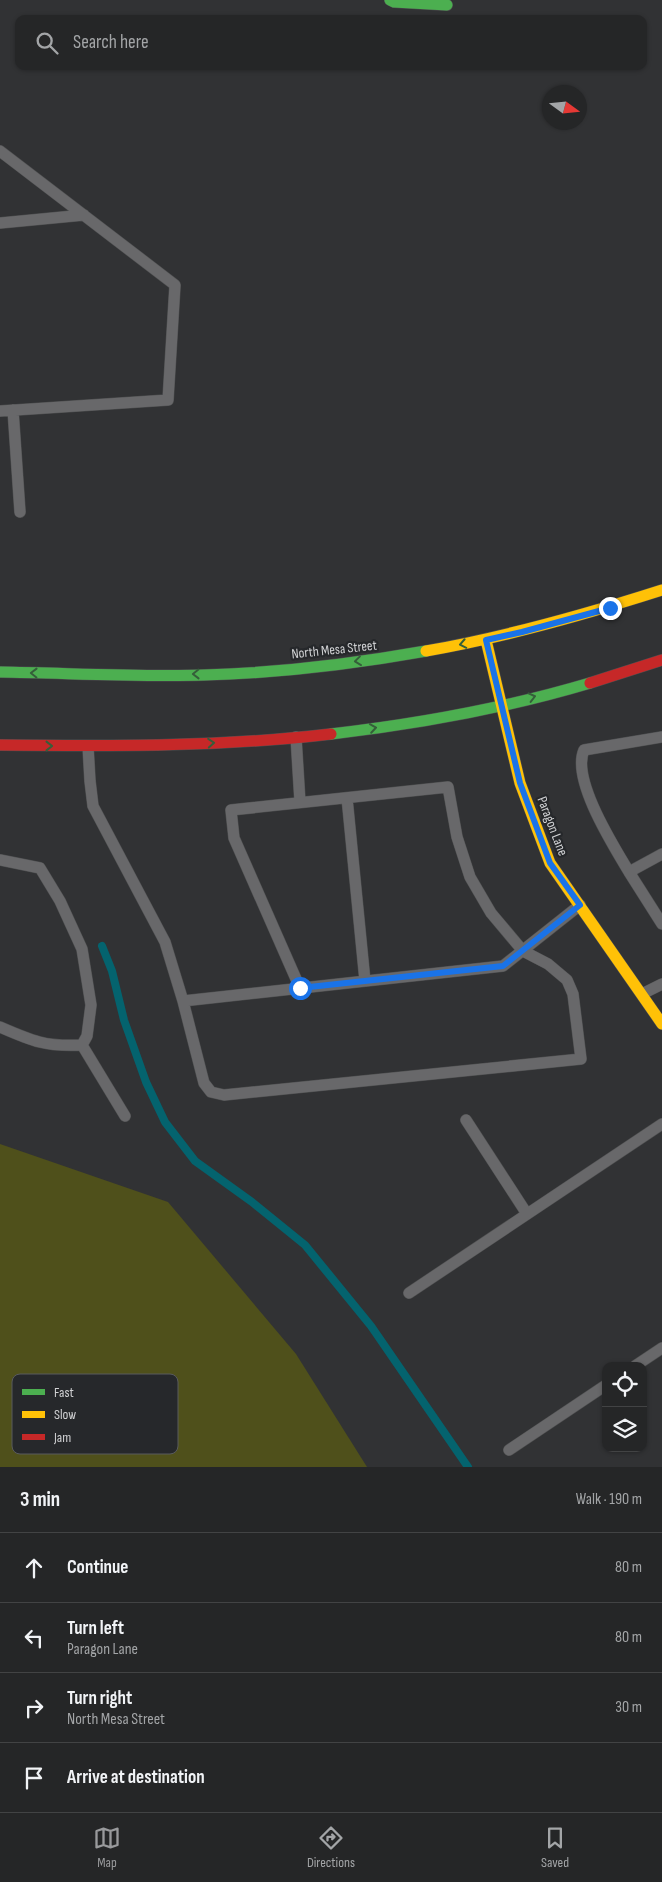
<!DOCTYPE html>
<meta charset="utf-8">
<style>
:root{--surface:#252627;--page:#313233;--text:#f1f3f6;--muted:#a3a5a7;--line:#424344;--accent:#999a9c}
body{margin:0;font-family:"Sofia Sans Condensed",sans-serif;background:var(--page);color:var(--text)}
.controls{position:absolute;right:15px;bottom:15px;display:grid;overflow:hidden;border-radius:10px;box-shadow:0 1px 4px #0004}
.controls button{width:45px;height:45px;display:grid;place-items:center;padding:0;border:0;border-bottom:1px solid var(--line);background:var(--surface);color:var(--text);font:25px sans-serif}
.compass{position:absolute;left:542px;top:85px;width:45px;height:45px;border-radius:50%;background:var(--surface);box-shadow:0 1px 4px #0004;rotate:105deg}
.stop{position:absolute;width:15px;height:15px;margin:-11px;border:4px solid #1a73e8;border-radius:50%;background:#fff}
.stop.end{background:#1a73e8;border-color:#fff;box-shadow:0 1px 5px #0008}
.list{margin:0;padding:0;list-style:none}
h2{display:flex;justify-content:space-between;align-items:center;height:65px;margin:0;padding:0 20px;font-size:21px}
h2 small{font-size:16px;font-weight:400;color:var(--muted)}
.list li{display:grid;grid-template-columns:32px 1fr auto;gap:15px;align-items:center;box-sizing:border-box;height:70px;padding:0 20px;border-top:1px solid var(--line)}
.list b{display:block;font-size:19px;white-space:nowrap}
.list p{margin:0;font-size:16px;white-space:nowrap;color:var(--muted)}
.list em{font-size:16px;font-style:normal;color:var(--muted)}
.icon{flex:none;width:28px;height:28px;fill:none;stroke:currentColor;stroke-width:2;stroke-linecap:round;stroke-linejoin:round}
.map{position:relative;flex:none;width:662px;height:1467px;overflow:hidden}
.search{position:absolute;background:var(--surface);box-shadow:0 1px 4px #0004;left:15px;right:15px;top:15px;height:55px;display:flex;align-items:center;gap:12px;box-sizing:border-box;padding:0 18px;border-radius:10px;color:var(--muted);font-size:19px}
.sheet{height:345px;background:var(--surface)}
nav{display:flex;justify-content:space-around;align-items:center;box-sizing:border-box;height:70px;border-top:1px solid var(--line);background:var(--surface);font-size:14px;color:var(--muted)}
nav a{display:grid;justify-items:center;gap:2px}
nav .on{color:var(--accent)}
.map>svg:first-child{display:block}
.green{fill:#4f501b}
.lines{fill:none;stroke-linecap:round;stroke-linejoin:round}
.stream{stroke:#04636e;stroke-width:8}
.lane-casing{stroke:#4e4f50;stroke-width:12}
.fast-casing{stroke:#4e4f50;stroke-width:12}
.slow-casing{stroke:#4e4f50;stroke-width:12}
.jam-casing{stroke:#4e4f50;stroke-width:12}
.lane{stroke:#68686a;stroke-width:11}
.fast{stroke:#4caf50;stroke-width:11}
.slow{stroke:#ffc107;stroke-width:11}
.jam{stroke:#c62828;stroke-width:11}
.oneway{stroke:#355e3a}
.route{stroke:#1a73e8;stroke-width:6}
.labels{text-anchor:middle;stroke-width:4.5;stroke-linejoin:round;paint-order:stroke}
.street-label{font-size:14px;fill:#d1d2d4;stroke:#26282b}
.key{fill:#26282b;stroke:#595b5e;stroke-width:1}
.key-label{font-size:14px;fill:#d1d2d4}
</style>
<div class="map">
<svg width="662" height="1467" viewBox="0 0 662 1467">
<rect width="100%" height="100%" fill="#313234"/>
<path class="green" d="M 0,1144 L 168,1202 L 296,1354 L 367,1467 L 0,1467 Z"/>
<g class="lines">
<path class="stream" d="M 102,946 L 112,971 L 124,1020 L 146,1082 L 165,1122 L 195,1161 L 252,1202 L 305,1245 L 371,1326 L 468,1467"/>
<defs>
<path id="lane" d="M 0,151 L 175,285 L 168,400 L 0,411
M 0,223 L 84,215
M 13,410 L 20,512
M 296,737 L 300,802
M 662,737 L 584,750 C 571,779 613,845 629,872 L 662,854
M 88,746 L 90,781 L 93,806 L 165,942 L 183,1001 L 204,1083 L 211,1092 L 224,1095 L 581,1059 L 573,994 L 567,980 L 548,964 L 523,951 L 491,913 L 470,877 L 457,837 L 448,787 L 231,810 L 234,838 L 300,988
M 347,798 L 365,981
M 0,860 L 40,868 L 60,901 L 82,949 L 91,1005 L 87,1036 L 82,1045 C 46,1047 32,1041 0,1027
M 629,872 L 662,924
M 642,994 L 662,984
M 183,1001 L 503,966 L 580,905
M 82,1045 L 125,1116
M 466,1120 L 527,1214
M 409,1293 L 662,1124
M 635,1366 L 662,1348
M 509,1450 L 606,1385"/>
<path id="fast" d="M 390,0 L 394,2 L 447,5
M 0,672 C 68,673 136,677 204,675 C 279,673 353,664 426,651
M 331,734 C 418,724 506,708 590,683"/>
<path id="slow" d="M 486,640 L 520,783 L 550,863 L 662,1024
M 426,651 C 506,637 584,615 662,590"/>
<path id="jam" d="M 590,683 L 662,660
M 0,745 C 110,746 221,747 331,734"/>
</defs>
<use href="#lane" class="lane-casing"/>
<use href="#fast" class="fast-casing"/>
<use href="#slow" class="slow-casing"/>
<use href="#jam" class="jam-casing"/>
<use href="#lane" class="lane"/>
<use href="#fast" class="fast"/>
<use href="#slow" class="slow"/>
<use href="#jam" class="jam"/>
</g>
<defs><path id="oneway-chevron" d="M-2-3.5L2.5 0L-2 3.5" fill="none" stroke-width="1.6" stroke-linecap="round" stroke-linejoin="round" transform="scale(1.25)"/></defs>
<g class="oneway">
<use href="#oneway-chevron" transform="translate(463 644) rotate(169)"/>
<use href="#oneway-chevron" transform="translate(358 661) rotate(173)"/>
<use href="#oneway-chevron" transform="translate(34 673) rotate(-179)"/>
<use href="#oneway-chevron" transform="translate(196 674) rotate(179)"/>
<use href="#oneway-chevron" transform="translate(532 697) rotate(-14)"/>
<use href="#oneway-chevron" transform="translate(373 728) rotate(-9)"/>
<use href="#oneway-chevron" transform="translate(211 743) rotate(-4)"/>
<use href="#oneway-chevron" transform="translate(49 746)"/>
</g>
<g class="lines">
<path class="route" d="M 300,988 L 503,966 L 580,905 L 550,863 L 520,783 L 486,640 L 522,632 L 610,608"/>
</g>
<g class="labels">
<g class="street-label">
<text transform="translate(334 649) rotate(-6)" y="5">North Mesa Street</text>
<text transform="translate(553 826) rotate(69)" y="5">Paragon Lane</text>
</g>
</g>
<rect x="12" y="1374" width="166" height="80" rx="8" class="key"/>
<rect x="22" y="1389" width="23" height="6" fill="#4caf50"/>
<rect x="22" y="1411" width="23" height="7" fill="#ffc107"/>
<rect x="22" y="1434" width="23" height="6" fill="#c62828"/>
<g class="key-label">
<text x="54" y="1397">Fast</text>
<text x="54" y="1419">Slow</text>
<text x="54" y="1442">Jam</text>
</g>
</svg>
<div class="controls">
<button><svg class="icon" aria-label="locate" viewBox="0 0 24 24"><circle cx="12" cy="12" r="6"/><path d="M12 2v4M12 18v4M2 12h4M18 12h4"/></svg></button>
<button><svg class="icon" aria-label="layers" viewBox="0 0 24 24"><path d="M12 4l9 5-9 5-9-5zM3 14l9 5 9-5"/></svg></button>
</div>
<svg class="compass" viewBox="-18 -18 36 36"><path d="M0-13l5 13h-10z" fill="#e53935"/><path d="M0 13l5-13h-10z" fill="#a3a5a7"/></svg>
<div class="stop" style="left:300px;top:988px"></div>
<div class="stop end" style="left:610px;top:608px"></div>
<div class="search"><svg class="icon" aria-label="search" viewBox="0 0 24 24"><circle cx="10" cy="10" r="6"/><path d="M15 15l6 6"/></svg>Search here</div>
</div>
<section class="sheet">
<h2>3 min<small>Walk · 190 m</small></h2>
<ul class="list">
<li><svg class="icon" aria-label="ahead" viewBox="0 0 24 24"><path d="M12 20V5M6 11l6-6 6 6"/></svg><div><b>Continue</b></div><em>80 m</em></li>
<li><svg class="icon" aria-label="left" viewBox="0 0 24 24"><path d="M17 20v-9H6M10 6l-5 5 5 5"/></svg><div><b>Turn left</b><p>Paragon Lane</p></div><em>80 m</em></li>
<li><svg class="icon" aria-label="right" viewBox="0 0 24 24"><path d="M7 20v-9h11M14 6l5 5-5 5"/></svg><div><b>Turn right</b><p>North Mesa Street</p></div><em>30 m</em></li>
<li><svg class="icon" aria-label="arrive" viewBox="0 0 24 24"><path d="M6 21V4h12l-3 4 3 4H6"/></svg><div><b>Arrive at destination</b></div></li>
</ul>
</section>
<nav>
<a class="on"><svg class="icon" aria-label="map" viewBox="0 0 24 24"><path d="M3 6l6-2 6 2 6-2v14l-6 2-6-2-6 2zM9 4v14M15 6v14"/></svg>Map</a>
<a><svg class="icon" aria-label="directions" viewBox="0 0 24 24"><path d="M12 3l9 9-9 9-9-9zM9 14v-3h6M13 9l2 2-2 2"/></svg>Directions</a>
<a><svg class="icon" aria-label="saved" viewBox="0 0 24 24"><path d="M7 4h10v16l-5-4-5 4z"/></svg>Saved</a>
</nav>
